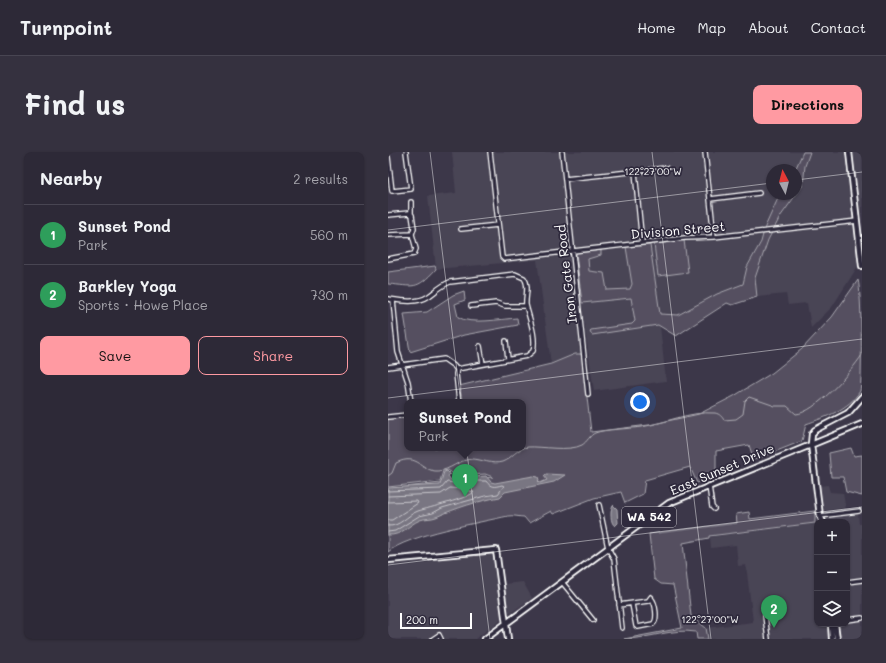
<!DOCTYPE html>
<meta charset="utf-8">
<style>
:root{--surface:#2d2937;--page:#35313f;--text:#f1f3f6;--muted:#a7a6ad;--line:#484552;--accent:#ff9aa2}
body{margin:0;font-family:Mali,sans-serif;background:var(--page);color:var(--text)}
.controls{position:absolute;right:12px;bottom:12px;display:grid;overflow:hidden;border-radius:8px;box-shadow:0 1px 3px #0004}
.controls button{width:36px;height:36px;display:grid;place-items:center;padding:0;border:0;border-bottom:1px solid var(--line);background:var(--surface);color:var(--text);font:20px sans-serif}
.compass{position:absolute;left:378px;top:12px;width:36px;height:36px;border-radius:50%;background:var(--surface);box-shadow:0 1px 3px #0004;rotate:353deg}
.scale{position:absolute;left:12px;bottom:10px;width:72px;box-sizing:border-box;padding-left:4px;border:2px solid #fff;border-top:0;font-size:11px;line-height:14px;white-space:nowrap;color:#fff;-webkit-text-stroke:3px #2f2a3d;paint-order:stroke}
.you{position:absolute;left:252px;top:250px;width:14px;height:14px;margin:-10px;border:3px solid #fff;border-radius:50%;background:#1a73e8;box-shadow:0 0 0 6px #1a73e833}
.badge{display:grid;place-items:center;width:26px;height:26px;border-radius:50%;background:var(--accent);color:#fff;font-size:13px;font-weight:700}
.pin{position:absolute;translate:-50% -33px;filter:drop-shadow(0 1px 2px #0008)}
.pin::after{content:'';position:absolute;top:21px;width:14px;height:12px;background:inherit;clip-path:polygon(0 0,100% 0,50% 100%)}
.popup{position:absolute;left:16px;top:247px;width:122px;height:52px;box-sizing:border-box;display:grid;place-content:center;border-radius:8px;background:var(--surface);filter:drop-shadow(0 1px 3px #0005);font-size:13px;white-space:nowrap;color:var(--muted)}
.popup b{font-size:15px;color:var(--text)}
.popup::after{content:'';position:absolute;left:50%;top:100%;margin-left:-8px;border:8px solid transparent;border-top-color:var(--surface)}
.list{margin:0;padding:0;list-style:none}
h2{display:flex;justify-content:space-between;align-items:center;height:52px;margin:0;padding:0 16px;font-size:17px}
h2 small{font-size:13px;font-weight:400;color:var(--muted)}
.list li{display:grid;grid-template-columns:26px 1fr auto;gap:12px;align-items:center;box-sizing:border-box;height:60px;padding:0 16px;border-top:1px solid var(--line)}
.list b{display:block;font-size:15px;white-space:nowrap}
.list p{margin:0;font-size:13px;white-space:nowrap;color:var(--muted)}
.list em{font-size:13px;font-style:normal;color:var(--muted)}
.actions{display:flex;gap:8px;padding:12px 16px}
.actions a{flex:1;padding:9px 0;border:1px solid var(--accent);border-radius:8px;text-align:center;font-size:14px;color:var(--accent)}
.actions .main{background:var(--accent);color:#111}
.icon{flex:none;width:22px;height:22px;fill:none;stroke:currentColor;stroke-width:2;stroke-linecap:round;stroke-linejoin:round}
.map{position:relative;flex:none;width:474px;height:487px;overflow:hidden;border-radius:8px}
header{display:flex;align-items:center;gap:24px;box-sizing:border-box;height:56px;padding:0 20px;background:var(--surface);border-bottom:1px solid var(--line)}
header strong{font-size:19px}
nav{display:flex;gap:22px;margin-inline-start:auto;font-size:14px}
.intro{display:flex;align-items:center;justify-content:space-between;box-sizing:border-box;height:96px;padding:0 24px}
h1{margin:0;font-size:28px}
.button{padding:10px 18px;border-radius:8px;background:var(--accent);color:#111;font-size:14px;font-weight:700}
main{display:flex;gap:24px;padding:0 24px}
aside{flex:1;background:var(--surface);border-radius:8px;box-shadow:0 1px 3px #0004}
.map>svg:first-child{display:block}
.built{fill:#494455}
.green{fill:#555060;stroke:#aaa8b0}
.water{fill:#797682;stroke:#afadb4}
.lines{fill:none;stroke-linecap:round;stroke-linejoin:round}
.shore{stroke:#c9c8cd;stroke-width:1}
.stream{stroke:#afadb4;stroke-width:1}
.minor-casing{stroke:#fff;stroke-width:6}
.major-casing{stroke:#fff;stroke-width:8}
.minor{stroke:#2f2a3d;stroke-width:3.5}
.major{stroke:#2f2a3d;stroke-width:4.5}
.ticks{fill:none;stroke:#fff;stroke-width:1;stroke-opacity:0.45}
.labels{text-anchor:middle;stroke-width:3.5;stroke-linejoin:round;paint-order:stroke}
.shield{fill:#2f2a3d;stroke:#c1bfc5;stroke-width:1}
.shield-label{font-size:12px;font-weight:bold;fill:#fff}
.street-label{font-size:13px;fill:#fff;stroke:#2f2a3d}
.ticks-label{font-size:10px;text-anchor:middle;fill:#fff;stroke:#2f2a3d;stroke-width:3.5;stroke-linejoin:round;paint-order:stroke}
</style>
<header>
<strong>Turnpoint</strong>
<nav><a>Home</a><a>Map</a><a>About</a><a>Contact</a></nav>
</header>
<div class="intro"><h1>Find us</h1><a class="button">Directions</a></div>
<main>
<aside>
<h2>Nearby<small>2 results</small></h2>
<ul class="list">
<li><span class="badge" style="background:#2e9e5b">1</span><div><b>Sunset Pond</b><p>Park</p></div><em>560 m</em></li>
<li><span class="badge" style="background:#2e9e5b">2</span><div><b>Barkley Yoga</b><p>Sports · Howe Place</p></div><em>730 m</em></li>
</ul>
<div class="actions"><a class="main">Save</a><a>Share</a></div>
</aside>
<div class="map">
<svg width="474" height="487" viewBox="0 0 474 487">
<rect width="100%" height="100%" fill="#3c3749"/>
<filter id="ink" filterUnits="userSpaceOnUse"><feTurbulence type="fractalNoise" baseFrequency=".025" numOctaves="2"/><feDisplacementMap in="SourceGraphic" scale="8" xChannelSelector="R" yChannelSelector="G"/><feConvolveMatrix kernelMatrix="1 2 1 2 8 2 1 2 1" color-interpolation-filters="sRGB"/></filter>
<g filter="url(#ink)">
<path class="built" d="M 64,0 L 415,0 L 407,18 L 384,18 L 384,42 L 392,42 L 377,75 L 373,90 L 359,115 L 355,132 L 329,142 L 272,174 L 278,229 L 206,239 L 196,171 L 190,171 L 194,202 L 187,202 L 163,212 L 149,108 L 48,117 L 40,44 L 68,41 Z
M 422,0 L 474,0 L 474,62 L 464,66 L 470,114 L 444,155 L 423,176 L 419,151 L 400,153 L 398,142 L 369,145 L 367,126 L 380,88 L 392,65 L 415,33 L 417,14 Z
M 440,333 L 442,340 L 455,341 L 458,358 L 437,360 L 434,359 L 431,334 Z
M 470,361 L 471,372 L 474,372 L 474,425 L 459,427 L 459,370 L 435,370 L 435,368 L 438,365 Z
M 429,371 L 429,472 L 441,472 L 443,487 L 320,487 L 318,476 L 365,470 L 358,413 L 350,414 L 348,393 L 323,396 L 322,385 Z
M 103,399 L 106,401 L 113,468 L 87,487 L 0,487 L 0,411 Z
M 135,430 L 144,446 L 124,460 L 121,460 L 118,458 L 116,432 Z
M 474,431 L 474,465 L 459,467 L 459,432 Z
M 474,468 L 474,487 L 450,487 L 450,472 L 459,472 L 459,470 Z"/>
<path class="green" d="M 415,0 L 422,0 L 417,14 L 415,33 L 392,65 L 380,88 L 367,126 L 369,145 L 344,153 L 339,151 L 288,184 L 270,173 L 204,183 L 202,179 L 203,178 L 244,172 L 247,169 L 243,146 L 194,151 L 188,101 L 213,98 L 213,103 L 200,107 L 201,119 L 216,121 L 219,138 L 242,137 L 244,132 L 238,95 L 262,93 L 272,162 L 290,163 L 329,142 L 355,132 L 359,115 L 373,90 L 377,75 L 392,42 L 408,42 L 407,18 Z
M 296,88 L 300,120 L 270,124 L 266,92 Z
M 47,114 L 48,117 C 28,139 26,134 0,132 L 0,120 Z
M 470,128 C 474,142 474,230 472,239 C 460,258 438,265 418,272 L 414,289 L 366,308 L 361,293 L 328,299 L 328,323 L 309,331 L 302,315 L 257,328 L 255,342 L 237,351 L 233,340 L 206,346 L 165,362 L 163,359 L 141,371 L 136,365 C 131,365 125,363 120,364 C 94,370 19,383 0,400 L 0,337 L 105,325 L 97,322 L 68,324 L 60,318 L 55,319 L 52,329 L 0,335 L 0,267 L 19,265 L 19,296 L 135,296 L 135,250 L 73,250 L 71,234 L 163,212 L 187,202 L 194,202 L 203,280 L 261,273 L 311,262 L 346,244 L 384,221 L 414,197 L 444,165 Z
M 76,139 L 77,148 L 67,152 L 70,165 C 82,173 113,167 129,166 L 130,173 L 76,183 L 22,200 L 16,162 L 39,160 L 65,143 Z
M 463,296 L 466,304 L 474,303 L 474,344 L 458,340 L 455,325 L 443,325 L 441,301 Z
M 427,359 L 427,371 L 321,384 L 321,386 L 295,391 L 303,464 L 318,476 L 320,487 L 309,487 L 308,480 C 284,476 260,487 236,487 L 294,476 L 285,433 L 273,432 L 266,427 L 261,382 L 349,371 L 348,362 L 361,360 L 362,367 Z"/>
<path class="water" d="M 59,319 L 62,322 L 60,324 L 63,328 L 74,328 L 74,325 L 83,330 L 85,325 L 98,324 L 103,330 L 107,331 L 145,324 L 150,325 L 151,328 L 150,329 L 152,331 L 159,328 L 156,324 L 158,322 L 177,323 L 166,330 L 117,340 L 112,345 C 90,349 68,356 48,365 C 43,367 37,366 32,368 C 20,373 14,384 0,383 L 0,336 L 52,333 L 56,320 Z
M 225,353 L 229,357 L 230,371 L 227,374 C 222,371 222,358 225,353 Z"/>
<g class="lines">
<path class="shore" d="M 0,339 L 53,337 L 59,330 L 83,333 L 88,329 L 98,329 C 103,336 106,335 114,333 L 116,334 L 110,342 L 97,344 L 54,356 L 45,361 L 31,364 L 7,379 L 0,380
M 0,344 L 53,342 L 62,336 L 75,337 L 86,340 C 81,346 40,356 30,359 C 19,363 12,375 0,374
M 0,350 L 29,349 L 30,351 L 4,368 L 0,368"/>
<path class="stream" d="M 0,324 L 4,321 L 8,311 C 31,300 33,320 50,319 C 63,318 70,308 84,307 C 93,307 104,313 114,310 C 123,307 129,296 140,295 C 153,294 181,300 194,293 C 199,290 202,283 207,281 C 216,277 242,277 253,275 C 278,271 301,259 327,261 C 332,262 334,265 336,268 L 348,267 L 355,262 L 357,249 L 361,245 L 387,254 L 399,254 L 408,262 C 427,261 463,220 474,203"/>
<defs>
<path id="minor" d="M 102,0 L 114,105 L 116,107 L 297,86 L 326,85 L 469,69
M 174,0 L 200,242
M 317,0 L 326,85
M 0,5 L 4,39 L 23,37 L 18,0
M 247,20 L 254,91
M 177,27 L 278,16
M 322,47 L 371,41
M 23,62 L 23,50
M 0,63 L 21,61 L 24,63 L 26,76 L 24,82
M 73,77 L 110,73
M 0,83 L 24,82
M 0,107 L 26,102 L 28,97 L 24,82
M 0,147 C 13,149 29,152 41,144 C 48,139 54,133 62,130 L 127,122 L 136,126 C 142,134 137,144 138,153 C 141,166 149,185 145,199 L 139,204 L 69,217 L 68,222 L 71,250
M 5,148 L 10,200 L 20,230 L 23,250
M 83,154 L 108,151 L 117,154 L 138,154
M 118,189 L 120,207
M 92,194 L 95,212
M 0,215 L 56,207 L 66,214 L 69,218
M 0,265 L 19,263
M 321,334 L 324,355 L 326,357
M 211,353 L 220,396 L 226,407 L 234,476
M 432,364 L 471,359
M 174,430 L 205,468
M 459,430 L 474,428
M 244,452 L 248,474 L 250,475 L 265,472 C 270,468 268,451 263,446
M 231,453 L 260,449 L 263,445
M 377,464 L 380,487
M 459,468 L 474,466
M 45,487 L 51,483 L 53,487"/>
<path id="major" d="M 461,0 L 474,114
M 435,370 L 432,364 L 423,292 L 424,282 L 427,278 L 460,261 L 474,245
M 0,408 L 108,398 L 120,487
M 443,472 L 444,487
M 447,472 L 449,487
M 97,487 L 281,351 L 474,272"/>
</defs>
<use href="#minor" class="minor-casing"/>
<use href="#major" class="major-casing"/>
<use href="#minor" class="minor"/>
<use href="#major" class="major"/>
</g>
</g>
<path class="ticks" d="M 42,0 L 102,487M 264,0 L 323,487M 408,28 L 474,20M 0,78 L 384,31M 0,246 L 474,187M 0,413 L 474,355"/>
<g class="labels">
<rect class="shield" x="234" y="355" width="54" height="20" rx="3"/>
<g class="shield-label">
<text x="261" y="369">WA 542</text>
</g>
<g class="street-label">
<text transform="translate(290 78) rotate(-5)" y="5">Division Street</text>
<text transform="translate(178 122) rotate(-97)" y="5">Iron Gate Road</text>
<text transform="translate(334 317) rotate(-23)" y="5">East Sunset Drive</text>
</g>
</g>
<g class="ticks-label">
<text x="265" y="23">122°27'00"W</text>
<text x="322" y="471">122°27'00"W</text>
</g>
</svg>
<div class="controls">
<button>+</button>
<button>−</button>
<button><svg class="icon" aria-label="layers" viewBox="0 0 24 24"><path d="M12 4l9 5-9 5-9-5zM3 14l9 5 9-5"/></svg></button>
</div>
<svg class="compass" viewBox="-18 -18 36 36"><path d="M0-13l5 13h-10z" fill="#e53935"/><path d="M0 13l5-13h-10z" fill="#a7a6ad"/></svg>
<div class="scale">200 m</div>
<div class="you"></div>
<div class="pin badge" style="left:77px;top:345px;background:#2e9e5b">1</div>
<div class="popup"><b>Sunset Pond</b>Park</div>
<div class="pin badge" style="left:386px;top:476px;background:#2e9e5b">2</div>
</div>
</main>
